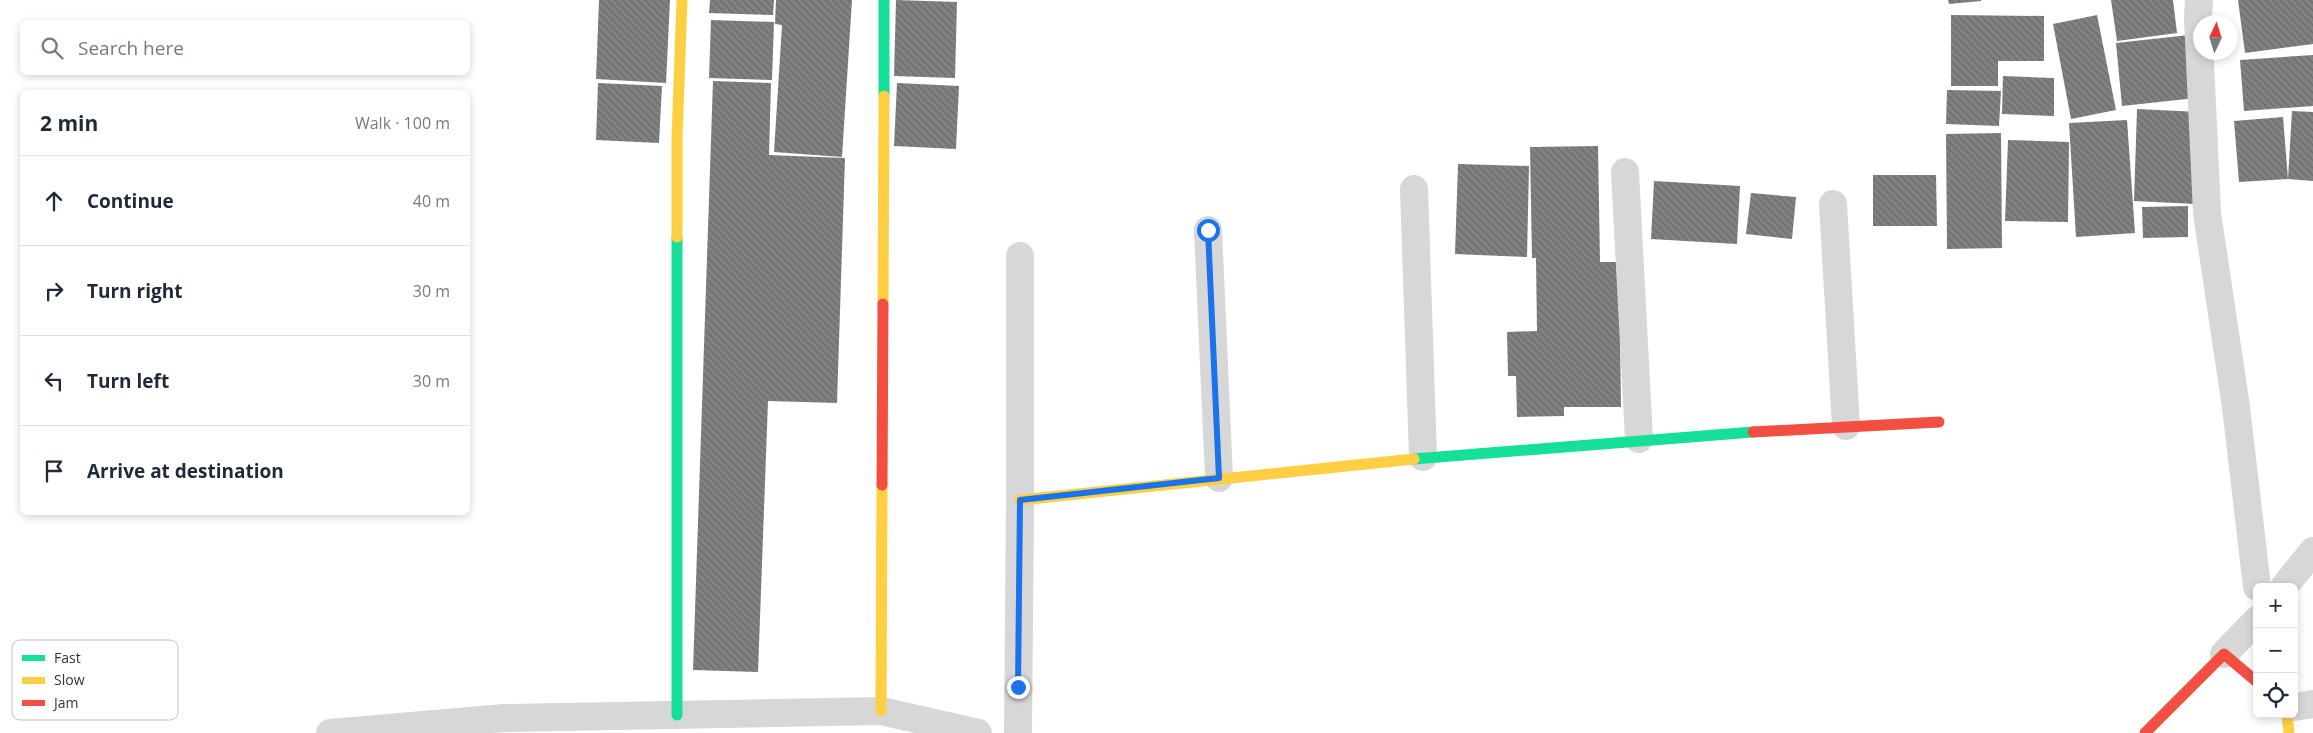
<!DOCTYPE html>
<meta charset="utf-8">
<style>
:root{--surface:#fff;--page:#f2f2f3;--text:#1f2937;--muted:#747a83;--line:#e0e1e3}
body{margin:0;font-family:"Open Sans",sans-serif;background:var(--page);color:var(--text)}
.controls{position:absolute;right:15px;bottom:15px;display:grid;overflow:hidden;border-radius:8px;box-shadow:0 2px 8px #0003}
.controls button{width:45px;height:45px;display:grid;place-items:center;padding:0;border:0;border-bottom:1px solid var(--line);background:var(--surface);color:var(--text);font:25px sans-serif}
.compass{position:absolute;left:2193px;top:15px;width:45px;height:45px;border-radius:50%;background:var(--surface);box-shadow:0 2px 8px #0003;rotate:4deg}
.stop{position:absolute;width:15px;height:15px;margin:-11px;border:4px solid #1a73e8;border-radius:50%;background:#fff}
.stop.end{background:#1a73e8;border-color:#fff;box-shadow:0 1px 5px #0008}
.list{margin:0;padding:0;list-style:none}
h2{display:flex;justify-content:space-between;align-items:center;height:65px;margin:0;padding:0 20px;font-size:21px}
h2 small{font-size:16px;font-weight:400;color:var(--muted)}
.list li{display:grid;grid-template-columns:32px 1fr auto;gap:15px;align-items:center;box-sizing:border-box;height:90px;padding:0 20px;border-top:1px solid var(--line)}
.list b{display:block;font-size:19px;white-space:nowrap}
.list em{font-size:16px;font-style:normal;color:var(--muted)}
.icon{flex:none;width:28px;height:28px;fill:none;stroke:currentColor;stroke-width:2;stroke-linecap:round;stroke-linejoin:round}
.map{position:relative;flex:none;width:2313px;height:733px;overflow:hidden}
.search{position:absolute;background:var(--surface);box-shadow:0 2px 8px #0003;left:20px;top:20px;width:450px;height:55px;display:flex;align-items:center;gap:12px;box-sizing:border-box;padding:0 18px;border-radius:8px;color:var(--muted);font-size:19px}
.panel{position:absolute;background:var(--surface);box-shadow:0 2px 8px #0003;left:20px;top:90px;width:450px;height:425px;border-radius:8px}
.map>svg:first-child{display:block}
.building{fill:url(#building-back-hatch)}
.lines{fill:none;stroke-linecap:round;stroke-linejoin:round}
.street{stroke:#d7d7d7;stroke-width:28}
.fast{stroke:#16e098;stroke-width:11}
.slow{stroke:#ffcf43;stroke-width:11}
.jam{stroke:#f24e42;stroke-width:11}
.route{stroke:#1a73e8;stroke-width:6}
.key{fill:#fff;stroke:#c2c2c2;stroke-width:1}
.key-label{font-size:14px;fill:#333}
</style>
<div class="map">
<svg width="2313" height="733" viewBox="0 0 2313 733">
<defs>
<pattern id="building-back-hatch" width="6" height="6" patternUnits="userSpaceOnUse" patternTransform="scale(1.25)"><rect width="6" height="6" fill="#818181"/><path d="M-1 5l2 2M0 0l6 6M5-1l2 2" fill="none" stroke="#6a6a6a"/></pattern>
</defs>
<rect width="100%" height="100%" fill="#fff"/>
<path class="building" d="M 599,0 L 670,0 L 666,83 L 596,79 Z
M 710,0 L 774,0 L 773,15 L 709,13 Z
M 776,0 L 852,0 L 842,157 L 774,152 L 782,25 L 775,24 Z
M 896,0 L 957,2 L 955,78 L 894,76 Z
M 1948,0 L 1981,0 L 1981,1 L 1949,4 Z
M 2111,0 L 2173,0 L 2177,33 L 2117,41 Z
M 2238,0 L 2313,0 L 2313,44 L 2245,53 Z
M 1951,15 L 2044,16 L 2044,61 L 1998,61 L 1998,86 L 1951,86 Z
M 2097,15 L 2116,110 L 2071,119 L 2053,24 Z
M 711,20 L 774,22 L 772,80 L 709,78 Z
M 2189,35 L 2196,98 L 2122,106 L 2116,43 Z
M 2313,55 L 2313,106 L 2244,111 L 2240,60 Z
M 2003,76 L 2054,78 L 2054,116 L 2002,114 Z
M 713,81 L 771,83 L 769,155 L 845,158 L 837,403 L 768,401 L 758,672 L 693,670 Z
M 598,83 L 662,86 L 659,143 L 596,140 Z
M 897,83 L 959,86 L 956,149 L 894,146 Z
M 1947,90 L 2001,91 L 1999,126 L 1946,124 Z
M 2137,109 L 2199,112 L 2196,204 L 2134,201 Z
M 2292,111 L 2313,112 L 2313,181 L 2288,179 L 2239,182 L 2234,121 L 2283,117 L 2288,179 Z
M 2127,120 L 2135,233 L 2076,237 L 2069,123 Z
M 2001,133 L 2002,248 L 1947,249 L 1946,134 Z
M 2008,140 L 2069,142 L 2068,222 L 2005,221 Z
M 1598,146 L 1600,262 L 1619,262 L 1621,407 L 1564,407 L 1564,416 L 1517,417 L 1516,376 L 1508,376 L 1507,332 L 1537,331 L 1536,258 L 1532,258 L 1530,147 Z
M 1458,164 L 1529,166 L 1527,257 L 1455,254 Z
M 1873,175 L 1936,175 L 1937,226 L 1873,226 Z
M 1654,181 L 1740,186 L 1737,244 L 1651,239 Z
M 1751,193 L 1796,197 L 1792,239 L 1746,234 Z
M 2188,206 L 2188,237 L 2143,238 L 2142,207 Z"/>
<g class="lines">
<path class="street" d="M 2199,0 L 2198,18 L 2207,213 L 2236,407 L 2257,587
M 1625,172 L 1639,439
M 1414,189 L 1423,457
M 1833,204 L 1846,426
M 1208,230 L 1219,478
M 2284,587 L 2313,551
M 2224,654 L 2257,620
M 2294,707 L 2313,704
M 330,733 L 504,718 L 881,711 L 978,733
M 1018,733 L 1020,500 L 1020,256"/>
<path class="fast" d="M 884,96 L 884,0
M 677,237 L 677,715
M 1414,459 L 1753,432"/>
<path class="slow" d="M 677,237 L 677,138 L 682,0
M 883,304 L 884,96
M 1020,500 L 1414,459
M 881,711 L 882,485
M 2287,714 L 2289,733"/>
<path class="jam" d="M 1753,432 L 1939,422
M 882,485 L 883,304
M 2145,733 L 2224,654 L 2257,682"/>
</g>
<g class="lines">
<path class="route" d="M 1018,687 L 1020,500 L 1219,478 L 1208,230"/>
</g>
<rect x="12" y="640" width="166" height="80" rx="8" class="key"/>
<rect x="22" y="655" width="23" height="6" fill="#16e098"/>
<rect x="22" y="677" width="23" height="7" fill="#ffcf43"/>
<rect x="22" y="700" width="23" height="6" fill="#f24e42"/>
<g class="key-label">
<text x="54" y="663">Fast</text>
<text x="54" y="685">Slow</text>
<text x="54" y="708">Jam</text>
</g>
</svg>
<div class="controls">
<button>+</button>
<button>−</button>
<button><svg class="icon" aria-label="locate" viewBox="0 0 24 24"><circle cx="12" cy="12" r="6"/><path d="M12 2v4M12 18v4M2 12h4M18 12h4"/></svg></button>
</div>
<svg class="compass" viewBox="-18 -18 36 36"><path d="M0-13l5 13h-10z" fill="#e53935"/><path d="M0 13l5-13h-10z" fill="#747a83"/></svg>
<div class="stop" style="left:1208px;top:230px"></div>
<div class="stop end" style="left:1018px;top:687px"></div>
<div class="search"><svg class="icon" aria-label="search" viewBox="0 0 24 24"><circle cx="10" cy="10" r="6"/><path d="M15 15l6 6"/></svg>Search here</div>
<section class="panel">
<h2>2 min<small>Walk · 100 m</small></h2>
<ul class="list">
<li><svg class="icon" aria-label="ahead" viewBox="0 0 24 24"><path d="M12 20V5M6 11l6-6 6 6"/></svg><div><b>Continue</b></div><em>40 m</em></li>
<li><svg class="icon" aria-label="right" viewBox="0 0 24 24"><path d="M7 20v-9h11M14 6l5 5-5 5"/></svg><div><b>Turn right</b></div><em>30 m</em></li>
<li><svg class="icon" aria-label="left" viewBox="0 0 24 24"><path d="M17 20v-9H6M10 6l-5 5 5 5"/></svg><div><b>Turn left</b></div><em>30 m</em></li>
<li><svg class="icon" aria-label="arrive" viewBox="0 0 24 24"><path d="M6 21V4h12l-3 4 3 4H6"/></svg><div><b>Arrive at destination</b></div></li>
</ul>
</section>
</div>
